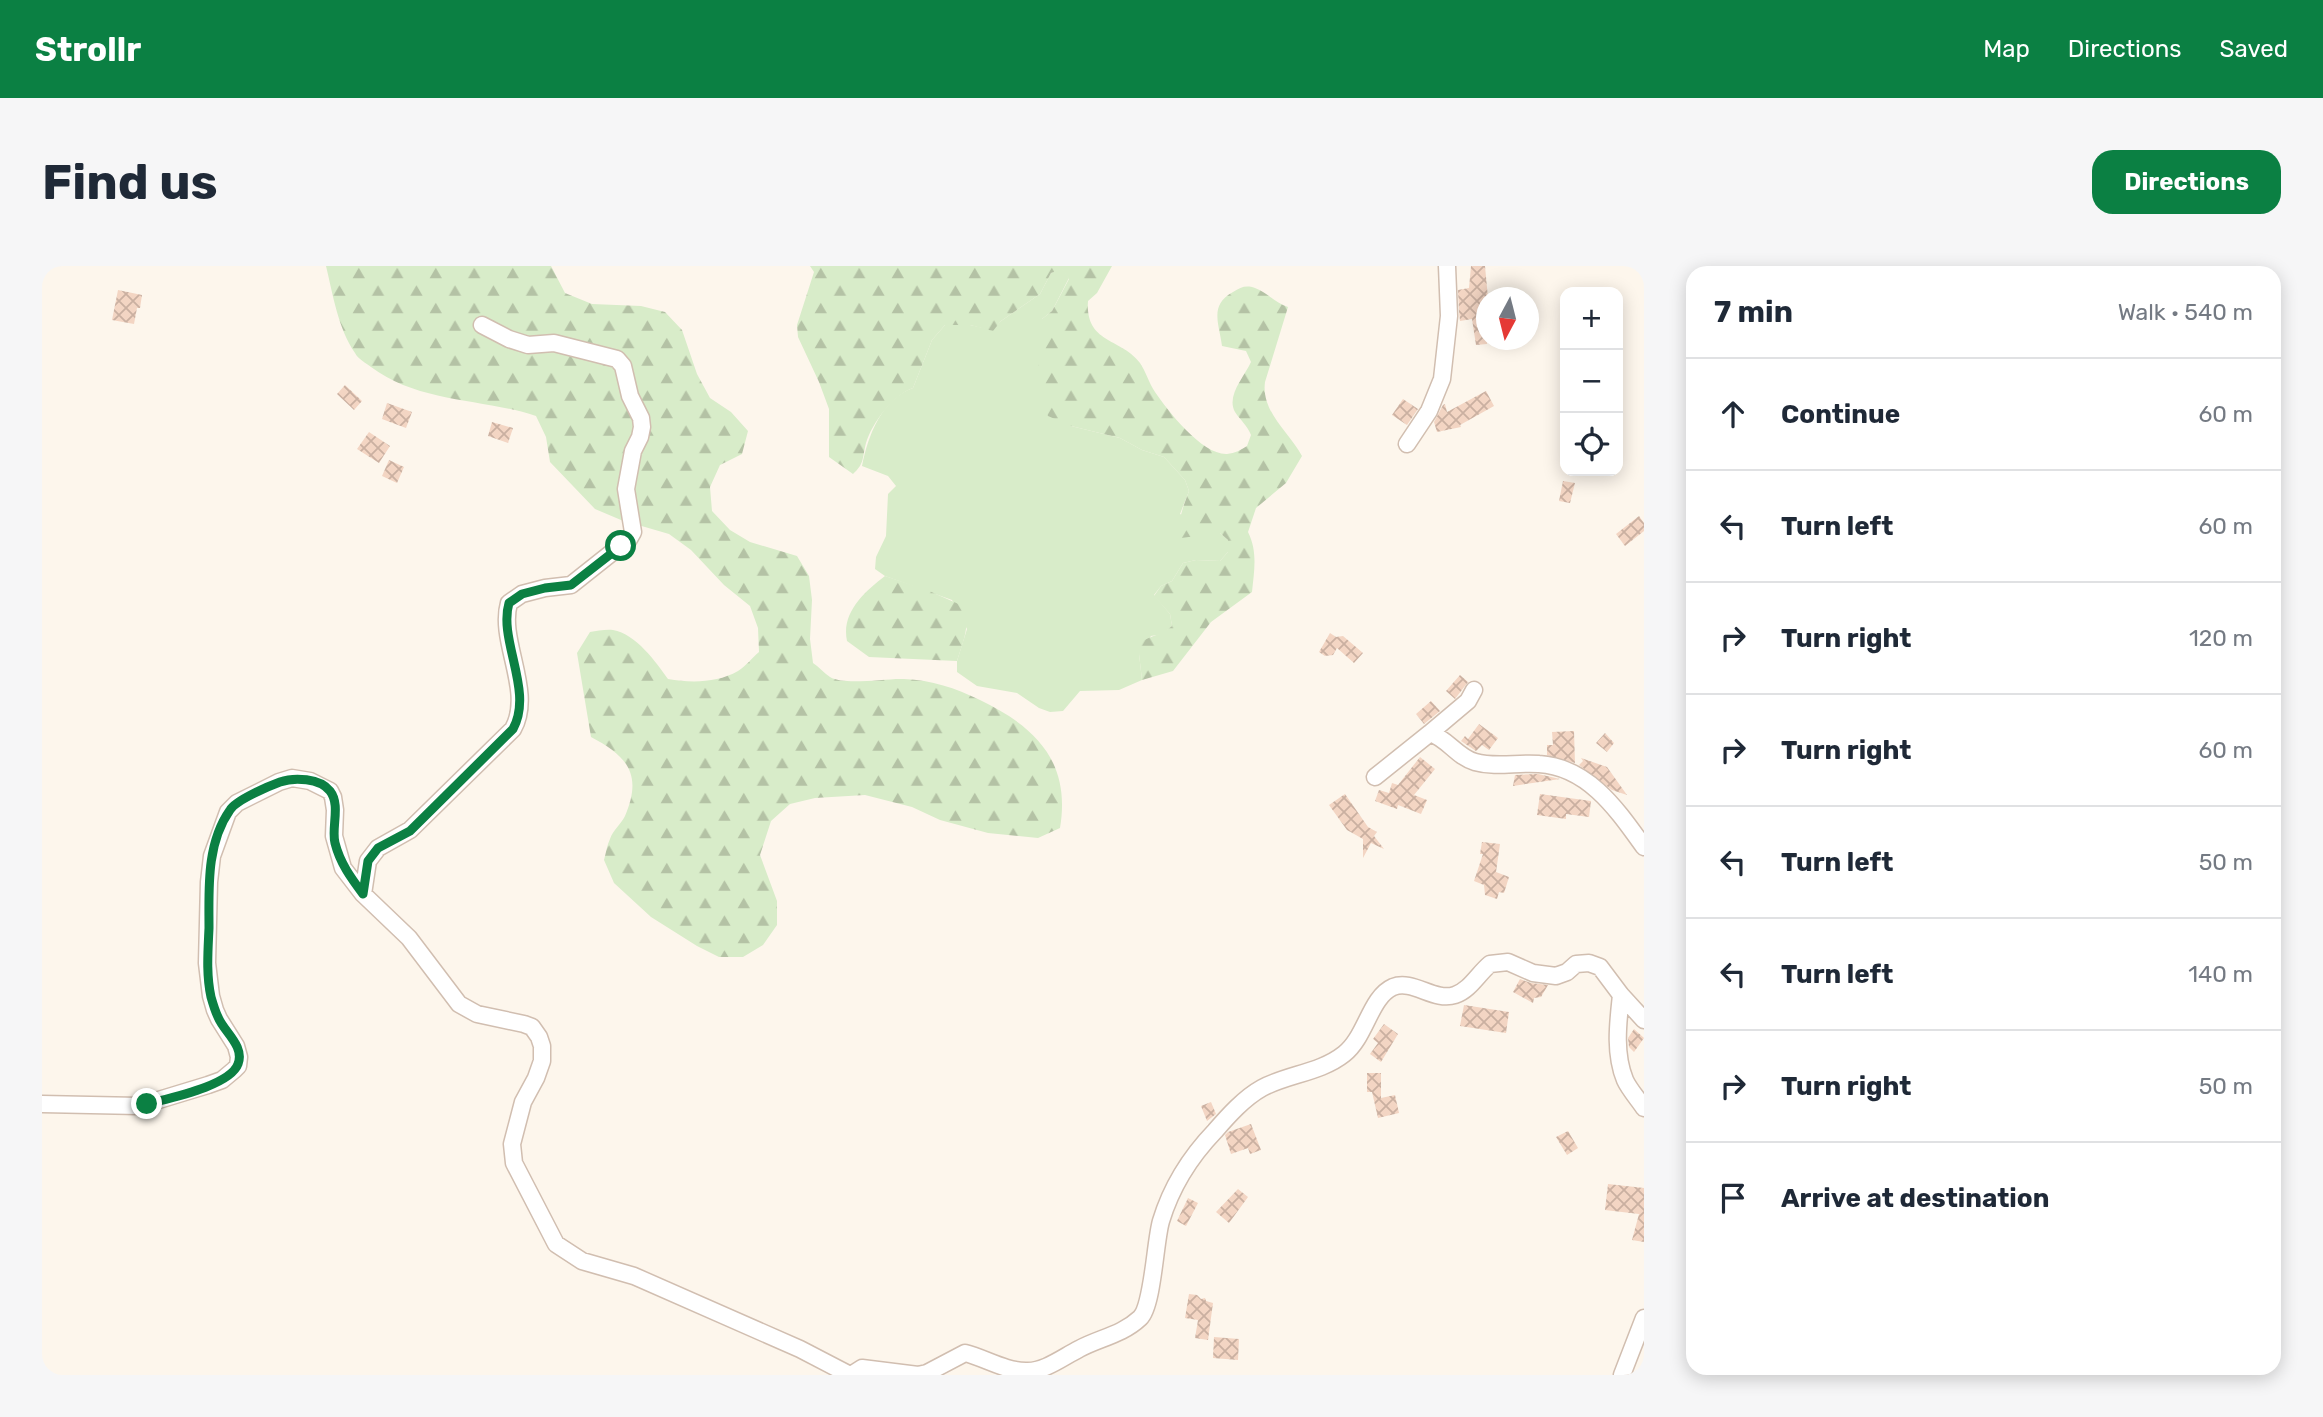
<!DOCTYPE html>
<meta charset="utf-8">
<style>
:root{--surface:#fff;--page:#f6f6f7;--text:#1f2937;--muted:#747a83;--line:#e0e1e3;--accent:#0b8043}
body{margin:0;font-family:Rubik,sans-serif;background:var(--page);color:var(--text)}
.controls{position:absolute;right:21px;top:21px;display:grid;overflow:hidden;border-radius:14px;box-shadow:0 4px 18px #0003}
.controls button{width:63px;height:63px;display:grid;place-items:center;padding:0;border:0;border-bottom:2px solid var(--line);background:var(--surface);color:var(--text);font:35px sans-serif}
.compass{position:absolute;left:1434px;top:21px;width:63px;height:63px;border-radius:50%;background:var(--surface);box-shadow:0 4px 18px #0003;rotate:187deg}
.stop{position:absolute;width:21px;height:21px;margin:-16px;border:5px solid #0b8043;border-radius:50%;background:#fff}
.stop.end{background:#0b8043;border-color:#fff;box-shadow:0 2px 7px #0008}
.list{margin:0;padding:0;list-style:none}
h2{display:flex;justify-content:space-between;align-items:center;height:91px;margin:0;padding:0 28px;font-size:30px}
h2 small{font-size:23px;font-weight:400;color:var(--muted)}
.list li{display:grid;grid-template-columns:46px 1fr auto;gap:21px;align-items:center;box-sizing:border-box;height:112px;padding:0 28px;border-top:2px solid var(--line)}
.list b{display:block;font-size:26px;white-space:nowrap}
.list em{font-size:23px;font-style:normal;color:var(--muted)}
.icon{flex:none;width:38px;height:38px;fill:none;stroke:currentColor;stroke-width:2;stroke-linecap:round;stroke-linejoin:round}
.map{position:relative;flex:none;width:1602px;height:1109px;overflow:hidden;border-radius:21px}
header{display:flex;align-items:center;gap:42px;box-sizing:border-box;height:98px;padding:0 35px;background:var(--accent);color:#fff}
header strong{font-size:33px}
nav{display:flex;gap:38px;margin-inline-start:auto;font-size:24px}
.intro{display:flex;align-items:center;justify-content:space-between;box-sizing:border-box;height:168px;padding:0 42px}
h1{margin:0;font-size:49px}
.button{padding:18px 32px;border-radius:21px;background:var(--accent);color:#fff;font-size:24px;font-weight:700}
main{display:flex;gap:42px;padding:0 42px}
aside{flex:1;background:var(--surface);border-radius:21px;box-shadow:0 4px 18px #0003}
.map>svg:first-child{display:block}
.grass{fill:#d8ecc9}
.forest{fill:url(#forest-firs)}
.building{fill:url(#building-cross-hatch)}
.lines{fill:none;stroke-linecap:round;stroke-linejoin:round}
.minor-casing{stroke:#d1beb0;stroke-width:19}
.minor{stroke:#fff;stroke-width:16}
.route{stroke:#0b8043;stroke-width:9}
</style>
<header>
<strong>Strollr</strong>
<nav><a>Map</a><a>Directions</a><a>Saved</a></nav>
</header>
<div class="intro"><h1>Find us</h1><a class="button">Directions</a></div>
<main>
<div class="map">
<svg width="1602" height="1109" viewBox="0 0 1602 1109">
<defs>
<pattern id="forest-firs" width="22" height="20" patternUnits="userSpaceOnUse" patternTransform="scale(1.75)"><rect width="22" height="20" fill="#d8ecc9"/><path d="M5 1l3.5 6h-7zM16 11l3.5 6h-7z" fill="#b4c2a5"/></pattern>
<pattern id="building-cross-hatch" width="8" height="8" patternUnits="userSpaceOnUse" patternTransform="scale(1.75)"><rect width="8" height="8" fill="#f3d5c3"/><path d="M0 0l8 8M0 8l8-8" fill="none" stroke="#cab0a1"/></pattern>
</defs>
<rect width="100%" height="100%" fill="#fdf6ec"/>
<path class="grass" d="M 1020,2 L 1027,12 L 1010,45 L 1000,53 L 1029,160 L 1078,172 L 1100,184 L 1122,191 L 1143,214 L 1147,225 L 1138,248 L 1178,267 L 1186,274 L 1186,286 L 1178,295 L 1154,294 L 1141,297 L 1130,315 L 1119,320 L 1112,329 L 1128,348 L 1130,360 L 1121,368 L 1109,370 L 1097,388 L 1100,414 L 1077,424 L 1038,425 L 1021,445 L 1008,446 L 997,442 L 975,427 L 935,420 L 915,406 L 915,395 L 925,363 L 910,334 L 843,310 L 833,303 L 834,291 L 844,270 L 846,228 L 854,220 L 846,210 L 820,200 C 826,169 840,133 871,122 L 890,74 L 903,59 L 928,59 L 951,64 L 959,55 L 998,28 L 1009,7 Z"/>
<path class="forest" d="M 284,0 L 509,0 L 523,27 L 550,38 L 599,40 L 623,46 L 640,64 L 655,108 L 668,132 L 689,146 L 706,165 L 700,188 L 678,199 L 668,221 L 670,245 L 688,264 L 708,276 L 755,290 L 767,310 L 770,334 L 768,373 L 771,397 C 777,401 782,407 788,411 C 803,420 844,412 862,413 C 890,414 913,422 938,434 C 994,461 1029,496 1018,562 L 996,572 L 946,567 L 898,554 L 870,541 L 823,529 L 773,532 L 748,538 L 729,555 L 718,589 L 735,635 L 735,659 L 721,679 L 701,691 L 677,691 L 655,680 L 609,651 L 572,617 L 562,594 C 564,587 565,579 568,573 C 571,564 579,558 583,550 C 601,508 585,490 549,471 L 535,387 L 548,366 C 555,365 564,363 571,364 C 594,368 614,396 626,413 C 649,417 675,417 696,405 C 704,400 710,392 717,386 L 716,362 L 708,340 L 682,319 L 649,284 L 627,268 L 579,254 L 553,243 L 508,196 L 504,171 L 494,150 C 439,132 377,137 329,101 C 324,97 316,93 313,87 C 296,62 291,29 284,0 Z
M 768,0 L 1070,0 L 1055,27 L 1046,35 C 1043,78 1080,72 1098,97 C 1104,106 1107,117 1113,126 C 1126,145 1160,189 1185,188 C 1193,187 1199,184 1205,180 L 1209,169 C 1205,159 1199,155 1193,146 C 1184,130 1202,111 1209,96 L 1204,85 L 1180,80 C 1177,57 1167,39 1191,26 C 1199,21 1204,19 1213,22 C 1225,26 1233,37 1246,41 L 1223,116 C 1219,146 1247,166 1260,190 L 1244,217 L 1214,242 L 1206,266 C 1216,286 1212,305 1210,326 L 1169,356 L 1131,405 L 1100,414 L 1097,388 L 1098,377 C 1109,369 1120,369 1130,360 L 1128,348 L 1112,330 L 1119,320 L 1130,315 L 1141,297 L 1154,294 L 1178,295 L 1186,286 L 1186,274 L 1178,267 L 1139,272 C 1135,253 1141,242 1147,225 L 1143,214 L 1122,191 L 1100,184 L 1078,172 L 1029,160 L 1006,150 L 999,136 L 995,76 L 1000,53 L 1010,45 L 1027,13 L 1020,3 L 1009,7 L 998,28 L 959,55 L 951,65 L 928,59 L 903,59 L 890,74 L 871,122 C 851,129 830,157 824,177 C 820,192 823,197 811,208 L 787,191 L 787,143 L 777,116 L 756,71 L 755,59 L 772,6 Z
M 843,310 L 885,324 L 921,340 C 929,360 921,375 915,395 L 827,391 L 805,375 C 799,347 822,326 843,310 Z"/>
<path class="building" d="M 1429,0 L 1443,0 L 1446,32 L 1445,32 L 1445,78 L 1434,79 L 1430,53 L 1418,55 L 1417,46 L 1416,24 L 1427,22 Z
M 76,24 L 100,29 L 98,42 L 95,42 L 92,58 L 70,54 Z
M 303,119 L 320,135 L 312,144 L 295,128 Z
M 1444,125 L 1452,140 L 1418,159 L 1419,161 L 1395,166 L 1392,156 L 1401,139 L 1403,138 L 1405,146 Z
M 1361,133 L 1376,143 L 1365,159 L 1350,149 Z
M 345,137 L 370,146 L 364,162 L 340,153 Z
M 450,156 L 471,162 L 466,177 L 446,170 Z
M 327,166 L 348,180 L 337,197 L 315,183 Z
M 347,194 L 362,201 L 355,217 L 340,210 Z
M 1521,215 L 1533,217 L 1528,237 L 1517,235 Z
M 1597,250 L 1602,257 L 1602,265 L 1583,280 L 1574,268 Z
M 1288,367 L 1294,371 L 1301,370 L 1321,387 L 1312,397 L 1295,382 L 1291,389 L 1283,390 L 1277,386 Z
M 1418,409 L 1426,416 L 1413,433 L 1404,425 Z
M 1389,435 L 1398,445 L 1382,458 L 1374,448 Z
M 1437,458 L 1456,472 L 1447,484 L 1440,479 L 1434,485 L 1419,475 L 1423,470 L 1426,473 Z
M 1532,465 L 1533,497 L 1505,489 L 1505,479 L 1511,479 L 1510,466 Z
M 1563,467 L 1572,477 L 1565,486 L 1554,477 Z
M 1378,491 L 1393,503 L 1372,529 L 1385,534 L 1379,548 L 1356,539 L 1355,543 L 1333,535 L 1337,524 L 1347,527 L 1350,517 L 1356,519 Z
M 1539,492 L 1565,501 L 1585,529 L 1570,524 L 1537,499 L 1541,495 Z
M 1496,508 L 1518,513 L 1471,520 L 1473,509 Z
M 1303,528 L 1326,561 L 1335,566 L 1332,570 L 1342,583 L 1329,577 L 1321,592 L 1321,573 L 1305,564 L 1287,539 Z
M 1498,528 L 1549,535 L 1547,551 L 1524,548 L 1524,553 L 1495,549 Z
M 1440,576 L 1458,578 L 1454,606 L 1467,611 L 1462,627 L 1457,626 L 1455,633 L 1443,629 L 1442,619 L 1432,615 L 1441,588 L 1438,588 Z
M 1478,713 L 1489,717 L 1506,719 L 1499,731 L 1492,732 L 1491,737 L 1471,726 Z
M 1422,739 L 1467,746 L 1464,767 L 1418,760 Z
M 1342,758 L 1356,768 L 1339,796 L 1328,788 L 1336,777 L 1331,773 Z
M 1592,763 L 1602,772 L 1592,786 L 1587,781 L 1586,772 Z
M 1325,807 L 1339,807 L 1339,832 L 1353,829 L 1357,847 L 1336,852 L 1330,826 L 1325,826 Z
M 1169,836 L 1174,848 L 1165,855 L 1159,840 Z
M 1209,858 L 1219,884 L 1208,888 L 1206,882 L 1189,888 L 1183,869 L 1186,866 Z
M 1526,865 L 1536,882 L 1525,889 L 1514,871 Z
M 1566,918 L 1602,922 L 1602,976 L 1590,974 L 1597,948 L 1563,944 Z
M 1196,923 L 1206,931 L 1187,957 L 1174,946 Z
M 1146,932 L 1156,937 L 1144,960 L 1135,955 Z
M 1147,1028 L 1155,1029 L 1159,1033 L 1163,1032 L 1164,1035 L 1171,1037 L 1166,1074 L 1153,1072 L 1156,1054 L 1143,1052 Z
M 1172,1071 L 1197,1073 L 1196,1094 L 1171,1092 Z"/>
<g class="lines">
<defs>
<path id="minor" d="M 1365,178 L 1387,145 L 1400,113 L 1407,50 L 1405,0
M 1388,467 L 1426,435 L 1432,424
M 1333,511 L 1388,467 C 1406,473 1415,491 1433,496 C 1454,502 1476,496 1497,498 C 1547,501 1576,545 1602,581
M 321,628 L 326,595 L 336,582 L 368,564 L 471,463 C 492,425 456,375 467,337 L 480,328 L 503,322 L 529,319 L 587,273 L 591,266 L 584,223 L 591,185 L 598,171 L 600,161 L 599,152 L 588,130 L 581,100 L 575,93 L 512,77 L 486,79 L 467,73 L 440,59
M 1579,729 C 1576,757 1572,787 1583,814 C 1587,823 1596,833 1602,842
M 0,838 L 97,840 L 166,819 L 180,814 L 192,804 L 196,800 L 197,791 L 194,780 L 177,753 L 173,744 L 169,730 L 165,697 L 167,616 L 170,590 L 186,546 L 195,537 L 237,516 L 250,512 L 268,515 L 288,525 L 291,531 L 293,544 L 292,570 L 301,602 L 321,628 L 367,672 L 417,738 L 435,748 L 482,758 L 490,761 L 497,771 L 500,780 L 500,795 L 494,812 L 481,836 L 470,878 L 472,897 L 514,978 L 540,995 L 592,1010 L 758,1083 L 808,1109
M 809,1109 L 820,1102 L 876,1109 L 885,1107 L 923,1087 C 943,1092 963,1105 984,1105 C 1002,1106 1021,1091 1037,1083 C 1057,1072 1080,1069 1098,1052 C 1111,1040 1113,975 1119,955 C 1129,922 1149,890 1173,865 C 1186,850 1202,832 1220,822 C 1246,808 1278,807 1302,788 C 1324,771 1328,731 1351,721 C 1371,713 1392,736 1413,729 C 1428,724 1436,708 1448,698 L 1466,696 L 1491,707 L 1514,710 L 1525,706 L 1534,698 L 1547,697 L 1558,701 L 1579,729 L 1602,754
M 1580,1109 L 1602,1052"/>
</defs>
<use href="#minor" class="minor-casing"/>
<use href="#minor" class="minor"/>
</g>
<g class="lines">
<path class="route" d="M 105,838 C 127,832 188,820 196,798 C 203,780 182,766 176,751 C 173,745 171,738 169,731 C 164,708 166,685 167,662 C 167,623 164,578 188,544 C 194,534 227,520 238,516 C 252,511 278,512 288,525 C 299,539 289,562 293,577 C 298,597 309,612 321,628 L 326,595 L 336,582 L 368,565 L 471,463 C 492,425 456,374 467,337 L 480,328 L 503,322 L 529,319 L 579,280"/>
</g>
</svg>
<div class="controls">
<button>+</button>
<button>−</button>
<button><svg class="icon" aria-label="locate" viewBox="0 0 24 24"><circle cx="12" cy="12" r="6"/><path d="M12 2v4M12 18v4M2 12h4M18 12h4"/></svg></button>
</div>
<svg class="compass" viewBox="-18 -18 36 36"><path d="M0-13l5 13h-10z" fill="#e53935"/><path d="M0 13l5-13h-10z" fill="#747a83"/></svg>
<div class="stop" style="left:579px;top:280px"></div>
<div class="stop end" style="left:105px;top:838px"></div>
</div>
<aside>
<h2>7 min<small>Walk · 540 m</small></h2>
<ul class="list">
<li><svg class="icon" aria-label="ahead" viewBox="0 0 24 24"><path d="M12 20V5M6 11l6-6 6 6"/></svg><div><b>Continue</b></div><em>60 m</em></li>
<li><svg class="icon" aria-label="left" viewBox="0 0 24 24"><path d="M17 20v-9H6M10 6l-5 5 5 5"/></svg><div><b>Turn left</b></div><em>60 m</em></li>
<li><svg class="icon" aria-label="right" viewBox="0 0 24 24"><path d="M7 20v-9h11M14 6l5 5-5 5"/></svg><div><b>Turn right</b></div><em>120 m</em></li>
<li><svg class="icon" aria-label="right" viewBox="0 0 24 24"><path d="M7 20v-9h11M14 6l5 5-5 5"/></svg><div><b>Turn right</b></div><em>60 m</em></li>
<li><svg class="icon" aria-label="left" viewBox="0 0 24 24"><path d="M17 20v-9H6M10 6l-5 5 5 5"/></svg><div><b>Turn left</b></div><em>50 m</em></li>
<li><svg class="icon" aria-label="left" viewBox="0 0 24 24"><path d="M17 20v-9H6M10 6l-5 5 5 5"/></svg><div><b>Turn left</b></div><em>140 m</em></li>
<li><svg class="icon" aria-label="right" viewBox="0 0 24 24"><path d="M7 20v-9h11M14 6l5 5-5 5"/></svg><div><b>Turn right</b></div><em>50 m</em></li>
<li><svg class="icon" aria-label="arrive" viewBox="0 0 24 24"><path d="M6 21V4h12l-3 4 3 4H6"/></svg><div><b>Arrive at destination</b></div></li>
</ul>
</aside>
</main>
